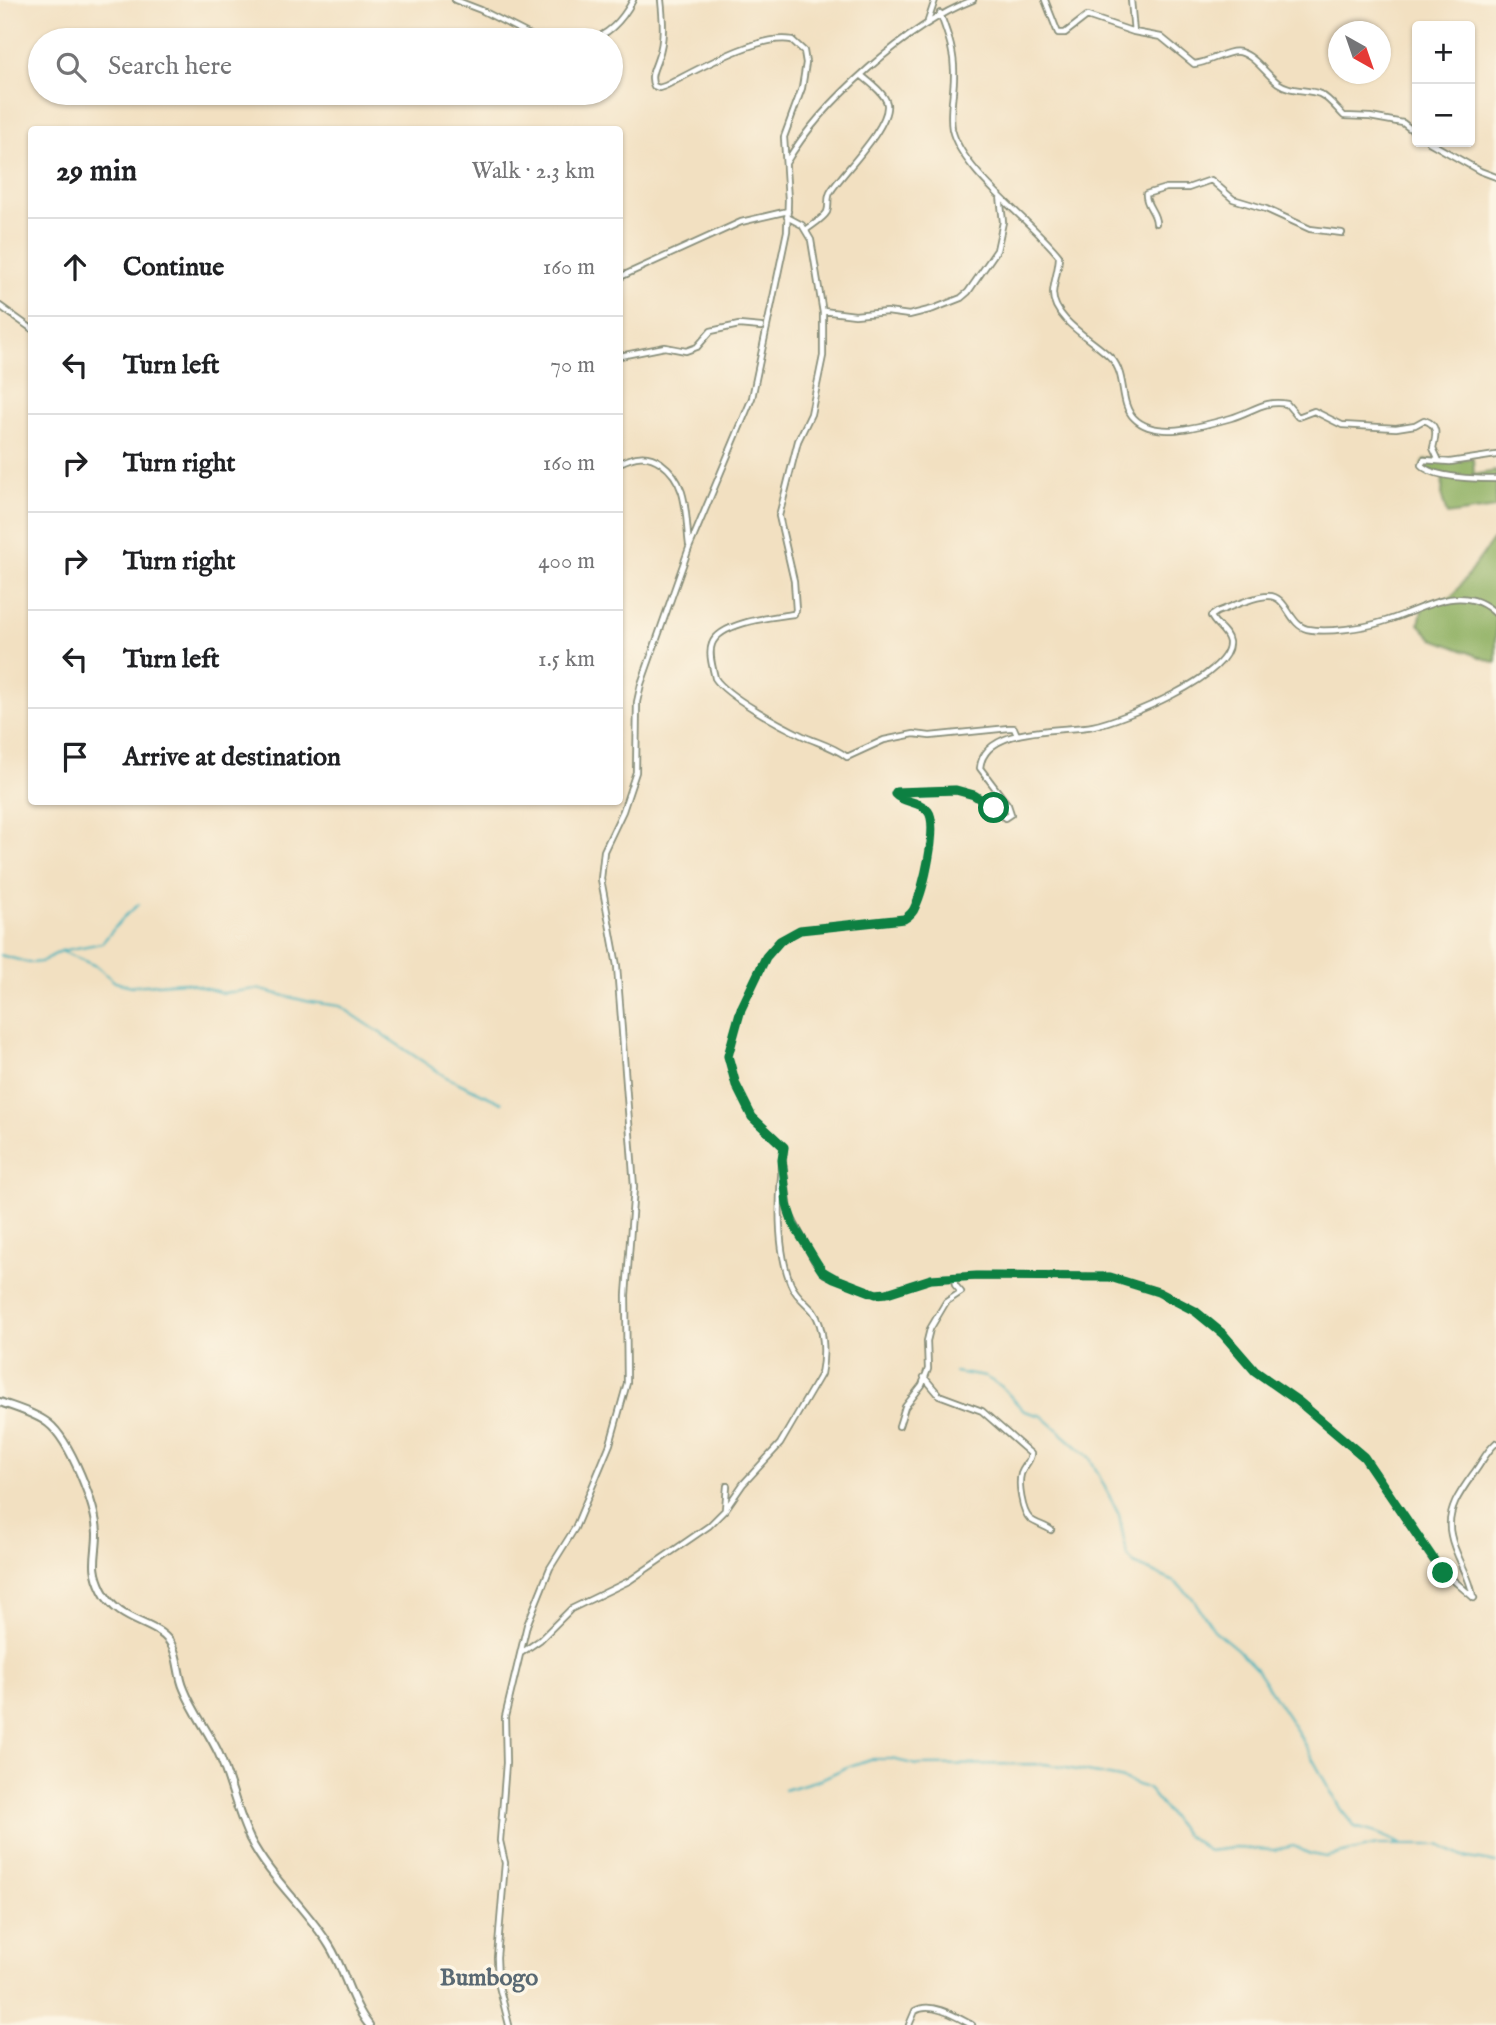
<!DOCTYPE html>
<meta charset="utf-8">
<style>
:root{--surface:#fff;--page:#f6f6f6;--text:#202124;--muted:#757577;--line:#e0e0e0}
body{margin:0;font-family:"IM FELL English",serif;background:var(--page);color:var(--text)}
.controls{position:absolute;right:21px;top:21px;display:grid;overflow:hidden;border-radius:7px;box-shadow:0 2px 5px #0004}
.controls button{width:63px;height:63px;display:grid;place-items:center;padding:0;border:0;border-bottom:2px solid var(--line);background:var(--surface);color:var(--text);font:35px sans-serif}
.compass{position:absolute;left:1328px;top:21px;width:63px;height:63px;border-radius:50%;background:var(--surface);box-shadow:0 2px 5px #0004;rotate:140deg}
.stop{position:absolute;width:21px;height:21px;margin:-16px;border:5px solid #0b8043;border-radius:50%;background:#fff}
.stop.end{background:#0b8043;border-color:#fff;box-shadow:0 2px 7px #0008}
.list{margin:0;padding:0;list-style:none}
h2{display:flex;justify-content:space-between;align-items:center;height:91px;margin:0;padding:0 28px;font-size:30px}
h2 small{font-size:23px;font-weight:400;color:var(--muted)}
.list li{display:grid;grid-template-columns:46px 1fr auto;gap:21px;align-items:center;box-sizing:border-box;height:98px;padding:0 28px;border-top:2px solid var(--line)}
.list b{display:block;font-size:26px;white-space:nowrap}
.list em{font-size:23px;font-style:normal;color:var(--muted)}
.icon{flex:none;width:38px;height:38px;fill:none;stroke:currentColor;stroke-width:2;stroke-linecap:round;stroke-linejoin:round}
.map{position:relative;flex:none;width:1496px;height:2025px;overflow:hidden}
.search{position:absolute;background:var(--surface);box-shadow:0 2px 5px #0004;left:28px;top:28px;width:595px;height:77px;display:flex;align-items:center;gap:18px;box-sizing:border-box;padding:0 24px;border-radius:38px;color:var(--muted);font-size:26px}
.panel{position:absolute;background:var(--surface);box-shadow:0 2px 5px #0004;left:28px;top:126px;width:595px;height:679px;border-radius:7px}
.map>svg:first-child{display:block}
.forest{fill:#92b266;stroke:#58784d;stroke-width:2}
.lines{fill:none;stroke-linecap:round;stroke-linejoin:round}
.stream{stroke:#40b0bb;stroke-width:2}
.minor-casing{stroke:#888e7a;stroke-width:8}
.major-casing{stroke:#888e7a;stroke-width:10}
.minor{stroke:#fff;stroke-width:4.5}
.major{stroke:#fff;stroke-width:6}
.route{stroke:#0b8043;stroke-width:9}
.labels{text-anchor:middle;stroke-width:7;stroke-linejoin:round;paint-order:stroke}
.quarter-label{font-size:24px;font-weight:bold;fill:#596973;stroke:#fcf5e5}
</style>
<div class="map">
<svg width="1496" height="2025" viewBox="0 0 1496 2025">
<rect width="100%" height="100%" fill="#fcf5e5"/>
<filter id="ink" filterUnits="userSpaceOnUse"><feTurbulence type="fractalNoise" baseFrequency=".0143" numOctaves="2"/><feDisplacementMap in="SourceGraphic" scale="14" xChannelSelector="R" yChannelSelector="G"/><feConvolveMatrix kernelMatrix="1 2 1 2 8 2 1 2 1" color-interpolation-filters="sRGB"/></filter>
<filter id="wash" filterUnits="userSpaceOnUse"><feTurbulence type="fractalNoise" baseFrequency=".00686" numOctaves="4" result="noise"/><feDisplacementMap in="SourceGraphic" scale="28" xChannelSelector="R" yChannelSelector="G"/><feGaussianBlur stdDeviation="1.57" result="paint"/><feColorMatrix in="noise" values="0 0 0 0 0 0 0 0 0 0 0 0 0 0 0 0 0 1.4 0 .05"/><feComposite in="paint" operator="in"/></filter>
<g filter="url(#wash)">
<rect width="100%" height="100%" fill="#f2e0c1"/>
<path class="forest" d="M 1473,459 L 1474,475 L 1496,471 L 1496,508 L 1447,515 L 1442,497 L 1443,474 L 1426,470 L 1422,465 L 1425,460 Z
M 1496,536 L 1496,663 L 1433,639 L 1419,624 L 1423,605 L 1452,597 Z"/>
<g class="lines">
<path class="stream" d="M 61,951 L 96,966 L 115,982 L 132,986 L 184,982 L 223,993 L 257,989 L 310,1002 L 340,1006 L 446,1077 L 502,1103
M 0,955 L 30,963 L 41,962 L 61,951 L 102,943 L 124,917 L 139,904
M 955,1372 L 985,1377 L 1001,1386 L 1024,1411 L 1042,1416 L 1090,1458 L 1119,1515 L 1127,1555 L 1134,1564 L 1175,1582 L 1191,1596 L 1214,1630 L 1237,1649 L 1257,1670 L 1297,1731 L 1341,1810 L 1355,1827 L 1379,1834 L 1401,1844
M 784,1790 L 819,1780 L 847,1767 L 870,1759 L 891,1759 L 918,1765 L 1045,1764 L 1120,1778 L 1148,1789 L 1185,1834 L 1208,1851 L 1234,1848 L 1274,1850 L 1294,1846 L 1310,1854 L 1326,1857 L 1377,1845 L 1439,1845 L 1463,1857 L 1496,1863"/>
</g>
</g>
<g filter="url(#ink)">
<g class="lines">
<defs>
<path id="minor" d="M 455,0 L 481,10 L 540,40
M 1045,0 L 1058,33 L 1065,33 L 1087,16 L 1134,32 L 1161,37 L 1194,64 C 1209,63 1228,49 1240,52 C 1255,56 1266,74 1278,83 C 1291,92 1306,89 1320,94 C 1329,98 1337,109 1344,116 L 1370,117 L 1403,123 L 1417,134
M 1131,0 L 1134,32
M 940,13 C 948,35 955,53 954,76 C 954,93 949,112 952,129 C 961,171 1033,222 1059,256 C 1059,269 1054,280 1053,293 C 1053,321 1097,342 1112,359 C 1127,376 1119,403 1134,418 C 1156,441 1205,425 1231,418 C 1252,412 1265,399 1287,404 L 1298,417 L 1314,411 L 1342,425 L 1396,428 L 1415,425 L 1424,420 C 1439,425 1436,435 1433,448 L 1439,461
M 928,21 L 935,0
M 589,40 C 610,35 623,19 633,0
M 1429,142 L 1480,171 L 1496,177
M 786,163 C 821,103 908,25 973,0
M 787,217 L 802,225 L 811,240 L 823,313 L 823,356 L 811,414 L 798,441 L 779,516 L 794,581 L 796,610 L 794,614 C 773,617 720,622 712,644 C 708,654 713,668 715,678 C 726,696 782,726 803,736 C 818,743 833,746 847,757 L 884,740 L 914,734 L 930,736 L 1009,728 L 1014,728 L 1017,735
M 1156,223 C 1156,212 1145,205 1146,194 L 1166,188 L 1188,188 L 1211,180 L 1233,199 L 1266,209 L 1310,229 L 1342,233
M 806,230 C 812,225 823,219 827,212 C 830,205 826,198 831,191 C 843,172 890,127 887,104 C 885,93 869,82 861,75
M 620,277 L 741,222 L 788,211
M 0,306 L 32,329
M 823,311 L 855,315 L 887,312 L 909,315 L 933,309 L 961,298 L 968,292 L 997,250 L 1003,222 L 1000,196
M 620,356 L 665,347 L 686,351 L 697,347 L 711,331 L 739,325 L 761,327
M 1496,455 L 1450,462 L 1424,460 L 1421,465 C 1432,478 1479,479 1496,479
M 620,463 C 634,456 647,453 661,463 C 689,483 685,515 689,545
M 783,1164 L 789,1213 L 814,1260 L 825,1274 L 865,1290 L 876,1294 L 887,1293 L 931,1279 L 977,1276 L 1110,1277 L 1159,1292 L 1195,1311 L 1223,1334 L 1255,1371 L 1298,1401 L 1364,1457 L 1438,1567 L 1474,1598
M 924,1377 L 939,1395 L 982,1411 L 1031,1454 C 1030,1462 1024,1466 1021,1474 C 1018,1485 1022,1511 1030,1519 C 1035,1523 1045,1526 1051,1530
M 899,1426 L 905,1407 L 922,1385 L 928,1369 L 927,1341 L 930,1329 L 946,1302 L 961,1292 L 955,1285 L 954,1277
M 725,1509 L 727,1486
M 1473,1597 C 1470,1574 1455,1557 1451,1535 C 1445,1510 1463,1488 1476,1470 C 1483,1460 1487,1451 1496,1443
M 521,1653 L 540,1640 L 571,1609 L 629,1581 L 709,1526 L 725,1510 L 743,1484 L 780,1444 L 821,1374 C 825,1355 825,1327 813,1311 C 805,1302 794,1294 790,1282 C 775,1243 779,1187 784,1147 L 752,1117 L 736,1085 L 728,1056 L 741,1009 L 766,957 L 780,941 L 800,930 L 904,919 C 909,916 913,913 915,907 C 923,891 939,825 928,811 C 921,801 903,803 895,794 L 896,792 L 955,790 L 974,795 L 1005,818 L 1011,814 L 1008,805 L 980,768 C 984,725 1063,732 1093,726 C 1122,720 1232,676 1229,642 C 1227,630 1215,626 1211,616 L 1217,612 C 1231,607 1254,596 1268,596 C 1287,595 1289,625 1307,629 C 1326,633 1363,628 1382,622 C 1420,612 1461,579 1496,614
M 509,2025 L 498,1982 L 497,1957 L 505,1863 L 500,1841 L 506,1763 L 505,1717 L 527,1625 L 550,1568 L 575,1528 L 610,1444 L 627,1383 L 626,1295 L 634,1187 L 617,966 L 601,879 L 604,851 L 623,811 L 636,772 L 637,702 L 641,684 L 689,548 L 752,398 L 787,231 L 788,200 L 784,137 L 802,88 L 806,63 L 804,51 L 792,40 C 760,33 695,71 665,86 L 659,88 L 654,86 C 649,76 655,68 658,58 C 665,40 663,19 661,0
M 909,2025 L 915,2011 C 931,2001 957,2017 972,2025"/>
<path id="major" d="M 0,1402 C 16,1408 35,1413 48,1423 C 70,1440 96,1506 97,1533 C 97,1557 90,1566 102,1590 C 119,1626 162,1620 173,1648 C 179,1661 178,1676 184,1689 C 193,1712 209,1732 219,1754 C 231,1782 237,1812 250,1839 C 270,1878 306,1908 329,1945 C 345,1970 350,2001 369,2025"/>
</defs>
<use href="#minor" class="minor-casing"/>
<use href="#major" class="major-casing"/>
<use href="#minor" class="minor"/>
<use href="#major" class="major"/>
</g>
</g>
<g class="lines" filter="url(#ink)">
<path class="route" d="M 994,808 L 974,795 L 956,790 L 896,792 L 895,794 C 903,803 921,801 928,811 C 939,825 923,891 915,907 C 913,913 909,916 904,919 L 800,930 L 780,941 L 766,957 L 741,1009 L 728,1056 L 736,1085 L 752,1117 L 784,1147 L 782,1160 L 787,1204 L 793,1224 L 822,1271 L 834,1278 L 876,1294 L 887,1293 L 931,1279 L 977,1276 L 1110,1277 L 1158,1292 L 1195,1311 L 1223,1334 L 1255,1371 L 1298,1401 L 1364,1457 L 1443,1573"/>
</g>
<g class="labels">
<g class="quarter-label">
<text x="489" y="1985">Bumbogo</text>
</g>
</g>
</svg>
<div class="controls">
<button>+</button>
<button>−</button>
</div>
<svg class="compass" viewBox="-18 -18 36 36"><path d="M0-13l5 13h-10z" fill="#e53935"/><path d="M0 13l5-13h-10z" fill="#757577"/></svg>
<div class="stop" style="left:994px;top:808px"></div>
<div class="stop end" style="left:1443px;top:1573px"></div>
<div class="search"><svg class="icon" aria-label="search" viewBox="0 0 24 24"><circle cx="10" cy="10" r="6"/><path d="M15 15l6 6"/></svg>Search here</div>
<section class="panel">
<h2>29 min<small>Walk · 2.3 km</small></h2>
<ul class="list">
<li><svg class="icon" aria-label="ahead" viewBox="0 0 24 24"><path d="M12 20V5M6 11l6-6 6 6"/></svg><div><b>Continue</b></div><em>160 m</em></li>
<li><svg class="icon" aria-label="left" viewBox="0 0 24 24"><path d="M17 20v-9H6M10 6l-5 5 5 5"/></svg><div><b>Turn left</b></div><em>70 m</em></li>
<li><svg class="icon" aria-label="right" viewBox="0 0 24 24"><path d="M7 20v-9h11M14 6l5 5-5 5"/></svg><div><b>Turn right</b></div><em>160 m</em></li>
<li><svg class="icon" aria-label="right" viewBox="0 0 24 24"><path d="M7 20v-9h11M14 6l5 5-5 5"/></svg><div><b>Turn right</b></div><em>400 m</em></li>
<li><svg class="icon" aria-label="left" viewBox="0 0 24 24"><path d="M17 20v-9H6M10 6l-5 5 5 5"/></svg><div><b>Turn left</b></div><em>1.5 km</em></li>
<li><svg class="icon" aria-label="arrive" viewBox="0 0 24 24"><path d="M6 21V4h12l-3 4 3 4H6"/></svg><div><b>Arrive at destination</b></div></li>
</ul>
</section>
</div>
